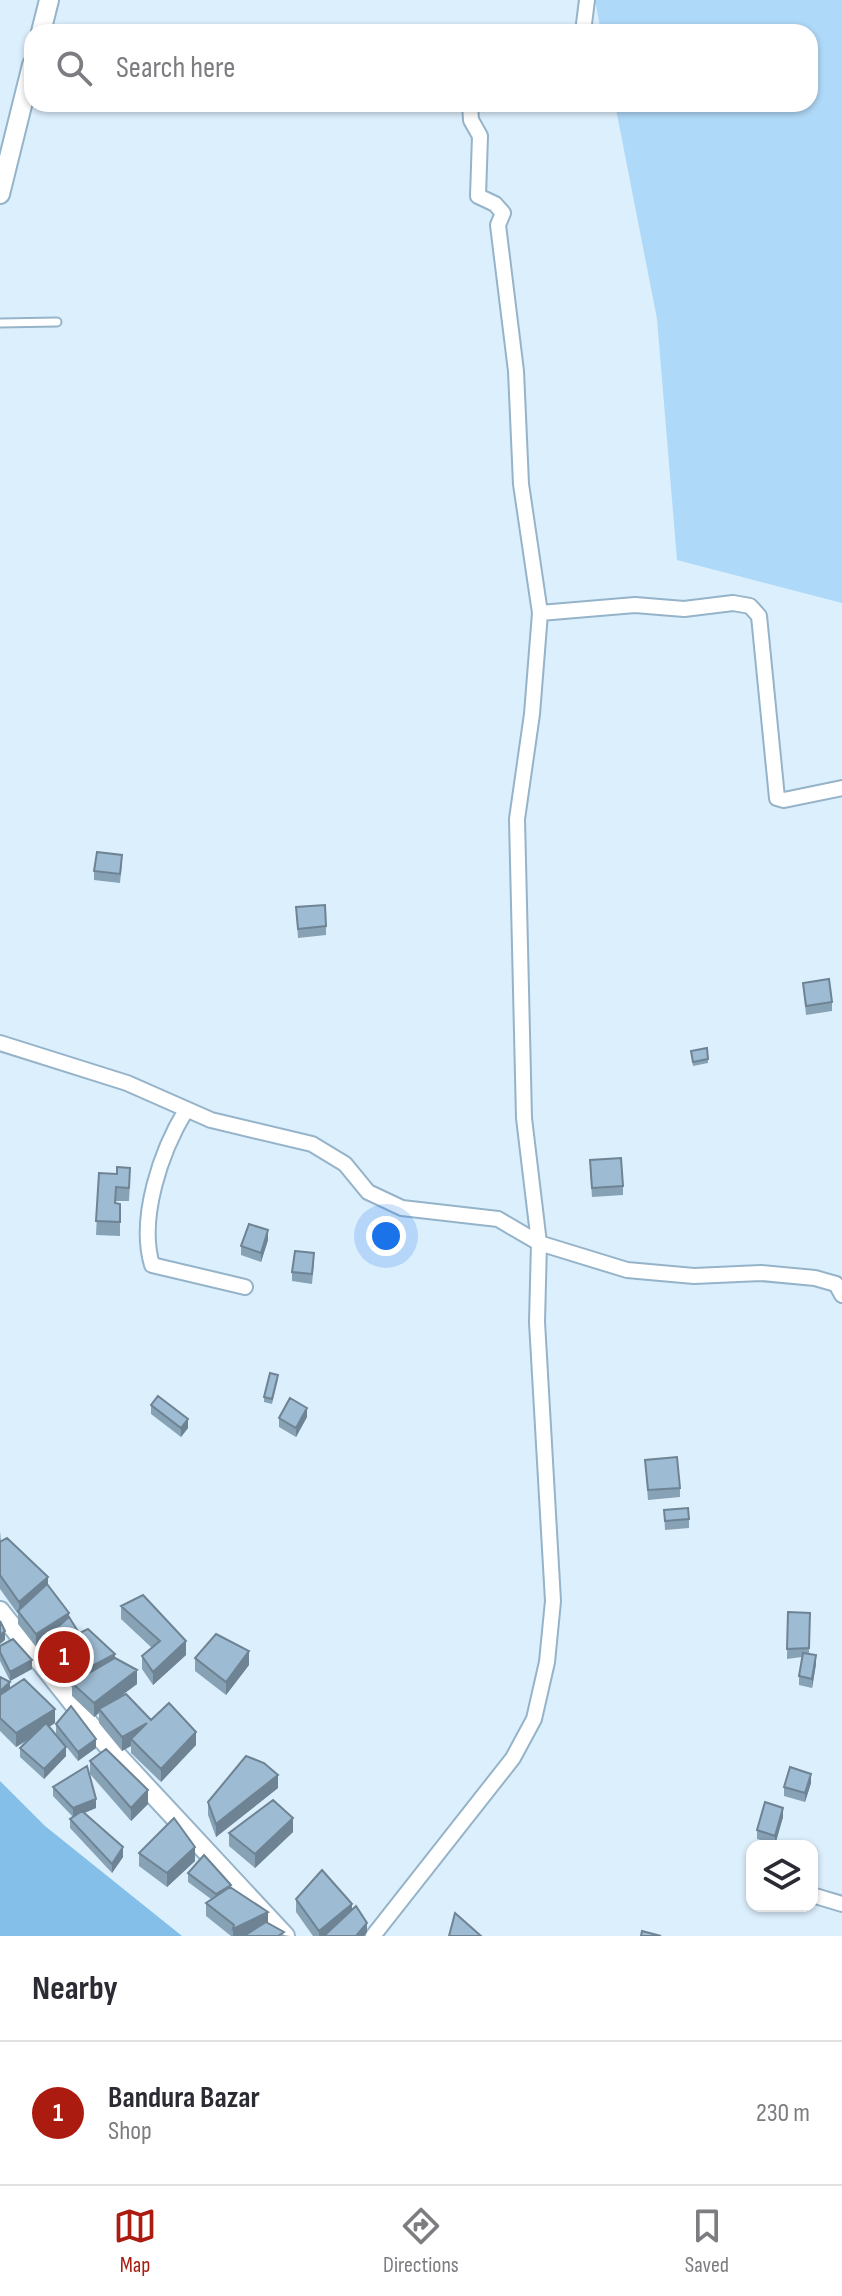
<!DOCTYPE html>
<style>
:root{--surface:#fff;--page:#f7f7f7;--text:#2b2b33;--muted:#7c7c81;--line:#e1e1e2;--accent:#ac1b10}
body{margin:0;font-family:"Sofia Sans Condensed",sans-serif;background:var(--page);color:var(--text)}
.controls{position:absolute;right:24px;bottom:24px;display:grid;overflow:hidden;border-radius:16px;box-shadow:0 2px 6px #0004}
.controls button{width:72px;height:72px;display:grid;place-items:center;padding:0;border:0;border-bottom:2px solid var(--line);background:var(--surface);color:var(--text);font:40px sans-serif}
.you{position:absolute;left:386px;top:1236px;width:28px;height:28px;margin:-20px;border:6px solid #fff;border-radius:50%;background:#1a73e8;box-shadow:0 0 0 12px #1a73e833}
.badge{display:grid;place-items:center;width:52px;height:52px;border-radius:50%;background:var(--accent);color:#fff;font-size:26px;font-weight:700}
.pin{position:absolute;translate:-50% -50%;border:4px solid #fff;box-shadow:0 2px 8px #0006}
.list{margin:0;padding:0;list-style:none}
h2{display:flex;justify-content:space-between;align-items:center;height:104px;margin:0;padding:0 32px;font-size:34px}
h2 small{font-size:26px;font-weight:400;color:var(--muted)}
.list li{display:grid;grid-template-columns:52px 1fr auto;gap:24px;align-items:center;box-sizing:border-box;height:144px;padding:0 32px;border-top:2px solid var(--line)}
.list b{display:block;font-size:30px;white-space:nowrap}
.list p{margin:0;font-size:26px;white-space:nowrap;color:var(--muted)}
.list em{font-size:26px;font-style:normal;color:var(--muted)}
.icon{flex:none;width:44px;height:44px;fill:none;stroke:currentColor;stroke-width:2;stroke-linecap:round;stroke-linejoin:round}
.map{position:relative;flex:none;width:842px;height:1936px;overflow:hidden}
.search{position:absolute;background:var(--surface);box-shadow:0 2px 6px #0004;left:24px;right:24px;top:24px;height:88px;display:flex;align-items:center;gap:20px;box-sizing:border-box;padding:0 28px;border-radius:24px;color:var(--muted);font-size:30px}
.sheet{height:248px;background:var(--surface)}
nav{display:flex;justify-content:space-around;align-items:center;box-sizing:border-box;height:112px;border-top:2px solid var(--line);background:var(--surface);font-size:22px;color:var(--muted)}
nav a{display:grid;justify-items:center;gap:4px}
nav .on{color:var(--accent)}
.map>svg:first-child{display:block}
.green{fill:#afd9f8}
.water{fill:#83bfe8}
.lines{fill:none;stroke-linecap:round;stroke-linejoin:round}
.service-casing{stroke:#95b3c9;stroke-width:11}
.minor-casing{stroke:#95b3c9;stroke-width:18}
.tertiary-casing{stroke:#95b3c9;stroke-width:22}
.service{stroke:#fff;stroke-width:7}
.minor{stroke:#fff;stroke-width:14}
.tertiary{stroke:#fff;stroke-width:18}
.wall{fill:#87a1b5}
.shaded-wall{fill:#6e8393}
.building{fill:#9dbbd2;stroke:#6e8393;stroke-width:2}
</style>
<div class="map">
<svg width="842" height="1936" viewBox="0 0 842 1936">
<rect width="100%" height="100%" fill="#dceffd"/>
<path class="green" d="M 595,0 L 842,0 L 842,603 L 677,560 L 657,319 L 615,104 L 810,104 L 810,32 L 601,32 Z"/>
<path class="water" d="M 0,1781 L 45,1826 L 182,1936 L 0,1936 Z"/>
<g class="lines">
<defs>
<path id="service" d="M 0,323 L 57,322"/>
<path id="minor" d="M 583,32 L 587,0
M 540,613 L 635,605 L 684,609 L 733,603 L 750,606 L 759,616 L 777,798 L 784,800 L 842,788
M 0,1043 L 127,1083 L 211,1120 L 312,1144 L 345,1164 L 368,1192 L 402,1208 L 498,1219 L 539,1243 L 627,1270 L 694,1276 L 761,1273 L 815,1278 L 836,1284 L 842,1295
M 186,1110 C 161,1151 138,1218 152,1265 L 245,1287
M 812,1895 L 842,1904
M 373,1936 L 513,1758 L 534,1719 L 547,1662 L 553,1601 L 537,1322 L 539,1243 L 524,1118 L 517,819 L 532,714 L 540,613 L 521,484 L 516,371 L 498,225 L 503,213 L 495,204 L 478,196 L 480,136 L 471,120 L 470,104"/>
<path id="tertiary" d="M 41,32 L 49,0
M 0,194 L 32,65
M 0,1611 L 99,1736 L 285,1936"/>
</defs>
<use href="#service" class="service-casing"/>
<use href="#minor" class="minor-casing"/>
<use href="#tertiary" class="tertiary-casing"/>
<use href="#service" class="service"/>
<use href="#minor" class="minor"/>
<use href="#tertiary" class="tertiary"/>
</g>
<path class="wall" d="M 122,864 L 120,883 L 94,880 L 94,871 Z
M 296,907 L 326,926 L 326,935 L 298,938 Z
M 803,983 L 832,1002 L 832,1011 L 806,1015 Z
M 691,1051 L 708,1059 L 708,1063 L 693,1066 Z
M 590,1169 L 623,1186 L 623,1195 L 592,1197 Z
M 99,1173 L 130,1182 L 129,1201 L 116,1201 L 116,1203 L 120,1204 L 120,1236 L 96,1235 Z
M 268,1240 L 261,1262 L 241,1255 L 241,1246 Z
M 314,1262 L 312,1284 L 292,1281 L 292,1272 Z
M 278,1379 L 272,1404 L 264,1402 L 264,1397 Z
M 151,1405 L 188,1428 L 181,1437 L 151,1414 Z
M 307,1417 L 296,1437 L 279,1427 L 279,1418 Z
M 645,1460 L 680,1488 L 680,1497 L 648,1500 Z
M 664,1510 L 689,1519 L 689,1528 L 665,1530 Z
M 0,1531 L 1,1541 L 48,1585 L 79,1633 L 115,1658 L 137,1684 L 118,1698 L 151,1720 L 196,1745 L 161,1782 L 131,1753 L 131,1746 L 122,1751 L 99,1723 L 99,1713 L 94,1717 L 72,1696 L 72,1687 L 53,1660 L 42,1650 L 42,1643 L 36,1647 L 18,1624 L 18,1614 L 0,1589 Z
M 121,1606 L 186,1655 L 153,1685 L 142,1669 L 142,1656 L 152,1648 L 121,1619 Z
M 788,1612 L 810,1613 L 809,1654 L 816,1664 L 812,1688 L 799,1685 L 799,1676 L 802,1657 L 787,1659 Z
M 0,1646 L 32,1669 L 10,1681 L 0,1661 Z
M 195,1658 L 249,1665 L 226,1695 L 195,1671 Z
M 0,1677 L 10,1688 L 55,1723 L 49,1727 L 66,1756 L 44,1779 L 20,1757 L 20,1748 L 31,1738 L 16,1747 L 0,1731 Z
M 56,1724 L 96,1748 L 78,1761 L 56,1734 Z
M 90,1761 L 148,1804 L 131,1821 L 90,1774 Z
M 811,1783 L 805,1802 L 784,1796 L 784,1787 Z
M 53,1787 L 96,1808 L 85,1813 L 123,1857 L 112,1873 L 70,1828 L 70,1819 L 73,1817 L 53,1796 Z
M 278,1788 L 216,1837 L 208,1815 L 208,1802 Z
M 783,1817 L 775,1845 L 757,1839 L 757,1830 Z
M 293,1832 L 255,1868 L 229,1846 L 229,1833 Z
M 139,1853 L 195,1861 L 167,1887 L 139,1866 Z
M 188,1873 L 231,1887 L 268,1923 L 284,1935 L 290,1936 L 231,1936 L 206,1916 L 206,1903 L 211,1899 L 188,1882 Z
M 296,1899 L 352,1910 L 367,1932 L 364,1936 L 313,1936 L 296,1912 Z"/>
<path class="shaded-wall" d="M 268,1230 L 268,1240 L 261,1262 L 261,1253 Z
M 307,1408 L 307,1417 L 296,1437 L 296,1428 Z
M 188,1419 L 188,1428 L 181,1437 L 181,1428 Z
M 48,1577 L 48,1591 L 19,1612 L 19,1602 Z
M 69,1613 L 69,1626 L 36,1647 L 36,1634 Z
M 5,1631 L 5,1640 L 0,1644 L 0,1635 Z
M 186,1641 L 186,1655 L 153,1685 L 153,1672 Z
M 249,1651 L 249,1665 L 226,1695 L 226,1682 Z
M 115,1654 L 115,1668 L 73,1685 L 73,1676 Z
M 816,1655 L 816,1664 L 812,1688 L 812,1679 Z
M 32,1660 L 32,1669 L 10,1681 L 10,1672 Z
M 137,1670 L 137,1684 L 101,1711 L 99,1709 L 99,1713 L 94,1717 L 94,1703 Z
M 10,1682 L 10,1691 L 0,1700 L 0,1691 Z
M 55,1709 L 55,1723 L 16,1747 L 16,1733 Z
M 147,1723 L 131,1739 L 131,1746 L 122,1751 L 122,1737 Z
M 196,1732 L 196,1745 L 161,1782 L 161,1769 Z
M 96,1739 L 96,1748 L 78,1761 L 78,1752 Z
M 66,1747 L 66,1756 L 44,1779 L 44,1769 Z
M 811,1774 L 811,1783 L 805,1802 L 805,1793 Z
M 278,1775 L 278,1788 L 216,1837 L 216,1824 Z
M 148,1790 L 148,1804 L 131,1821 L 131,1808 Z
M 96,1799 L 96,1808 L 73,1817 L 73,1808 Z
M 783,1808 L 783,1817 L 775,1845 L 775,1836 Z
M 293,1818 L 293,1832 L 255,1868 L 255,1854 Z
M 123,1847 L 123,1857 L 112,1873 L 112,1864 Z
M 195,1847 L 195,1861 L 167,1887 L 167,1873 Z
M 352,1904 L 352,1918 L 329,1936 L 319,1936 L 319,1931 Z
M 268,1912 L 268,1926 L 246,1936 L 233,1936 L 233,1929 Z
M 367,1923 L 367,1932 L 364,1936 L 356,1936 Z"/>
<path class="building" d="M 97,852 L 122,855 L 120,874 L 94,871 Z
M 325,905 L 326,926 L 298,929 L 296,907 Z
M 829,979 L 832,1002 L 806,1006 L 803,983 Z
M 707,1048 L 708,1059 L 693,1062 L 691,1051 Z
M 621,1158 L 623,1186 L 592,1188 L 590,1160 Z
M 117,1167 L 130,1168 L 129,1188 L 116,1187 L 115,1203 L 120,1204 L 120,1222 L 96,1221 L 99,1173 L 117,1174 Z
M 249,1224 L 268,1230 L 261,1253 L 241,1246 Z
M 295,1251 L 314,1253 L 312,1274 L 292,1272 Z
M 270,1373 L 278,1375 L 272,1399 L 264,1397 Z
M 158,1396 L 188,1419 L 181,1428 L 151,1405 Z
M 290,1398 L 307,1408 L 296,1428 L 279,1418 Z
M 677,1457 L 680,1488 L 648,1490 L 645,1460 Z
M 688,1508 L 689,1519 L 665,1521 L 664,1510 Z
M 7,1538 L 48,1577 L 19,1602 L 0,1575 L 0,1542 Z
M 47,1584 L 69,1613 L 36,1634 L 18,1611 Z
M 143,1595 L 186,1641 L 153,1672 L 142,1656 L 160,1641 L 121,1606 Z
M 788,1612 L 810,1613 L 809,1648 L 787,1649 Z
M 69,1617 L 79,1633 L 53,1646 L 53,1651 L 42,1641 Z
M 0,1621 L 5,1631 L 0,1635 Z
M 88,1629 L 115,1654 L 73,1676 L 53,1646 Z
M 216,1634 L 249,1651 L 226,1682 L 195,1658 Z
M 13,1639 L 32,1660 L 10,1672 L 0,1652 L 0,1646 Z
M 803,1653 L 816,1655 L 812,1679 L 799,1676 Z
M 115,1658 L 137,1670 L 94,1703 L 72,1683 Z
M 0,1677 L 10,1682 L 0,1691 Z
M 24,1679 L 55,1709 L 16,1733 L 0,1718 L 0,1695 Z
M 126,1694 L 151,1720 L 169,1703 L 196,1732 L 161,1769 L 131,1739 L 147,1723 L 122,1737 L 99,1709 Z
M 71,1706 L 96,1739 L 78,1752 L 56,1724 Z
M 46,1723 L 66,1747 L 44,1769 L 20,1748 Z
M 106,1749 L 148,1790 L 131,1808 L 90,1761 Z
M 246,1756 L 264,1763 L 278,1775 L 216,1824 L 208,1802 Z
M 87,1766 L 96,1799 L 73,1808 L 53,1787 Z
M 790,1767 L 811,1774 L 805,1793 L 784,1787 Z
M 273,1800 L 293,1818 L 255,1854 L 229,1833 Z
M 765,1802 L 783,1808 L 775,1836 L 757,1830 Z
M 82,1811 L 123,1847 L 112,1864 L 70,1819 Z
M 174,1818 L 195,1847 L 167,1873 L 139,1853 Z
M 204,1855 L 231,1885 L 216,1894 L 188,1873 Z
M 322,1870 L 352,1904 L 319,1931 L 296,1899 Z
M 230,1887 L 268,1912 L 233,1929 L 234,1925 L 206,1903 Z
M 356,1906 L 367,1923 L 356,1936 L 324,1936 Z
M 455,1913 L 481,1936 L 449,1936 Z
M 266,1922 L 284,1932 L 278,1936 L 244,1936 Z
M 642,1931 L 661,1936 L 641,1936 Z"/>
</svg>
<div class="controls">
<button><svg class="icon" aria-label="layers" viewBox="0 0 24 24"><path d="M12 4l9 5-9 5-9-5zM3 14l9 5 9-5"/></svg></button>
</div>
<div class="you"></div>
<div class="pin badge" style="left:64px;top:1657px">1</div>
<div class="search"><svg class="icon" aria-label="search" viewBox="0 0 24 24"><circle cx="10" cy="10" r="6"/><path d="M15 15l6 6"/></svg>Search here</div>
</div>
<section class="sheet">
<h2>Nearby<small></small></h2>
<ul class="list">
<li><span class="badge">1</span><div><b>Bandura Bazar</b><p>Shop</p></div><em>230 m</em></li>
</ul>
</section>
<nav>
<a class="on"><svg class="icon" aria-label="map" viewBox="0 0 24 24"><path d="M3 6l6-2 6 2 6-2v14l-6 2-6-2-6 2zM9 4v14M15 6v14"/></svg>Map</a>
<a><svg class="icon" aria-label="directions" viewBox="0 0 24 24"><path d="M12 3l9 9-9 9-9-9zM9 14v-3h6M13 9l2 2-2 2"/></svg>Directions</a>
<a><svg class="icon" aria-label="saved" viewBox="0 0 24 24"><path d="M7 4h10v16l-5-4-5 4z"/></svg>Saved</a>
</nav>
